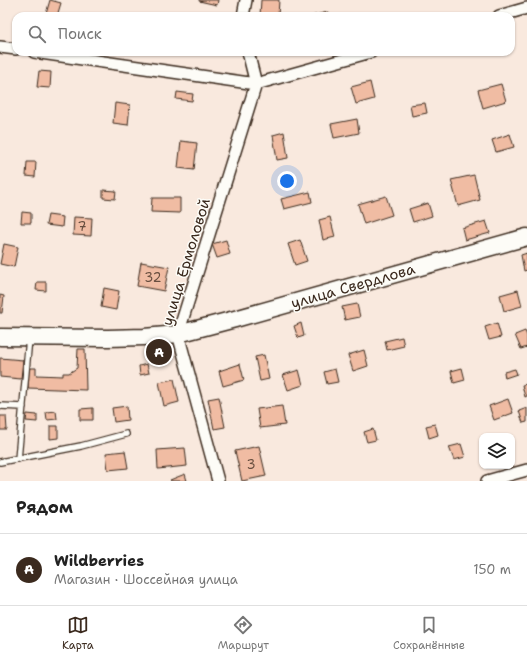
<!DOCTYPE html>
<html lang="ru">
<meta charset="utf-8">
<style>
:root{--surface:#fff;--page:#f2f2f2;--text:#222;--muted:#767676;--line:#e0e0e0;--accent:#3b2a1e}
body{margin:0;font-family:"Shantell Sans",sans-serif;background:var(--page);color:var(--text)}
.controls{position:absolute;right:12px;bottom:12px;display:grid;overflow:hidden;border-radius:8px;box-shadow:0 1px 3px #0004}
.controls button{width:36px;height:36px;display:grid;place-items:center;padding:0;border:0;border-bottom:1px solid var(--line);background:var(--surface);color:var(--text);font:20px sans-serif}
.you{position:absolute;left:287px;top:181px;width:14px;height:14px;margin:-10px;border:3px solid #fff;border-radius:50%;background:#1a73e8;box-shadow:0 0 0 6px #1a73e833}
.badge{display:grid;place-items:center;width:26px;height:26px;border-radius:50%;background:var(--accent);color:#fff;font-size:13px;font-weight:700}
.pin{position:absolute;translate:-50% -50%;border:2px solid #fff;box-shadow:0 1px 4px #0006}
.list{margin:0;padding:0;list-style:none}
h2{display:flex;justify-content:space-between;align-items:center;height:52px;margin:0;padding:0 16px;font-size:17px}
h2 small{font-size:13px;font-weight:400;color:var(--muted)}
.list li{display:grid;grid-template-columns:26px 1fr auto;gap:12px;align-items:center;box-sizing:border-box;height:72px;padding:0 16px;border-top:1px solid var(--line)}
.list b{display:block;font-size:15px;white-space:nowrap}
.list p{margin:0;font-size:13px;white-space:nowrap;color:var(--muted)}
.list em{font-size:13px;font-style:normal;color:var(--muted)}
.icon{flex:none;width:22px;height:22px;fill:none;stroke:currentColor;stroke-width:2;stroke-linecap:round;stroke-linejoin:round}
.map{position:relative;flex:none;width:527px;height:481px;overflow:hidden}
.search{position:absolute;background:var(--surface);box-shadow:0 1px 3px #0004;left:12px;right:12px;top:12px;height:44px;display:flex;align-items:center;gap:10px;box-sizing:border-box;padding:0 14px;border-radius:12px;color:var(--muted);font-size:15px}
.sheet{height:124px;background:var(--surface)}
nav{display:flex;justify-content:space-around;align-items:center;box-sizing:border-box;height:56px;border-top:1px solid var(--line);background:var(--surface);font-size:11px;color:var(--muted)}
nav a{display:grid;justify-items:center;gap:2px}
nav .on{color:var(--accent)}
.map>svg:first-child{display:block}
.building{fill:#f0bca3;stroke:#3b2a1e}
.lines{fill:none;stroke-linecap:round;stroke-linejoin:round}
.lane-casing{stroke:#3b2a1e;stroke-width:8}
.street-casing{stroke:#3b2a1e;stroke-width:14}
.secondary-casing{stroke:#3b2a1e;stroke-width:19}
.lane{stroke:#fdfcf7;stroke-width:5.5}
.street{stroke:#fdfcf7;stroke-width:11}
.secondary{stroke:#fdfcf7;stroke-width:16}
.labels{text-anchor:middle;stroke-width:3;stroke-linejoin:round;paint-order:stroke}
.number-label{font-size:13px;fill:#684e3f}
.street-label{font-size:15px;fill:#3b2a1e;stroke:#fdfcf7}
</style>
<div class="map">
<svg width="527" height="481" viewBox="0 0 527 481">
<rect width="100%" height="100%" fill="#f9e9de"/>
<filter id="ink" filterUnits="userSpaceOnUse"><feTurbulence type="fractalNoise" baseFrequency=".025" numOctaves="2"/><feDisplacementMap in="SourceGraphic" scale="8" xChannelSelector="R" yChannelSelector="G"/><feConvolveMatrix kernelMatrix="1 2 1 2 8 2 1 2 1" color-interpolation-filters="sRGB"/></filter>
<g filter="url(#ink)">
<path class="building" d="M 50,0 L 61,3 L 57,16 L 46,14 Z
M 199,0 L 218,0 L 217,5 L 199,1 Z
M 261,0 L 279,0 L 278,16 L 260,16 Z
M 328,12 L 329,16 L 311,16 Z
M 258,52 L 275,52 L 275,56 L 257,55 Z
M 39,71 L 51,72 L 50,88 L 37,87 Z
M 370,82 L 374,99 L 356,104 L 351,87 Z
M 501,84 L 506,101 L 483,108 L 478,90 Z
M 177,92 L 193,94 L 192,101 L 176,99 Z
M 115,103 L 130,105 L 128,125 L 113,123 Z
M 425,103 L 427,113 L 412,116 L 410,105 Z
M 357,119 L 359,133 L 334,138 L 331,124 Z
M 284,132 L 288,158 L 277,160 L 273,135 Z
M 510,134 L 514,147 L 496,152 L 492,140 Z
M 181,141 L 197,143 L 194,170 L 178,168 Z
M 27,162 L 36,162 L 35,177 L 26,176 Z
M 474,175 L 480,200 L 458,206 L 451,180 Z
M 103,190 L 116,191 L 115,199 L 103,198 Z
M 310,192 L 312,202 L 284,209 L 281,199 Z
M 386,196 L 392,215 L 364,224 L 358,204 Z
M 152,198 L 180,198 L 180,213 L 151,212 Z
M 428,203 L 432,216 L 413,222 L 409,209 Z
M 22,212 L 31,213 L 31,223 L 21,223 Z
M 48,215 L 63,217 L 62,227 L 46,225 Z
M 74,217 L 92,218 L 91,236 L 73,235 Z
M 330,217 L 335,237 L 323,240 L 319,220 Z
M 486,221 L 490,233 L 465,240 L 462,228 Z
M 226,240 L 230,254 L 217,258 L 212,244 Z
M 300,240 L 307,261 L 295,265 L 288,244 Z
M 4,244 L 18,247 L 14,267 L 0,264 Z
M 527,253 L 527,270 L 524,271 L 521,255 Z
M 141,262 L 169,267 L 164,291 L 137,286 Z
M 37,282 L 46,282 L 46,291 L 36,290 Z
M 104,288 L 119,291 L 116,310 L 101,307 Z
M 518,290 L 522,306 L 504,311 L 500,295 Z
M 0,295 L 4,296 L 2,313 L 0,313 Z
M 357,304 L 360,317 L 345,320 L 342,307 Z
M 301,323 L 304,336 L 298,338 L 294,326 Z
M 497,323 L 501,337 L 489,340 L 485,327 Z
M 525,331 L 527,336 L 527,347 L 521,349 L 515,335 Z
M 402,337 L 404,346 L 387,350 L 385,341 Z
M 167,345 L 169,357 L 151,359 L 150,346 Z
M 78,349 L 85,349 L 86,390 L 28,388 L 29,368 L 36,368 L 36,375 L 63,376 L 63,373 L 69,373 L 77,368 Z
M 364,350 L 368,366 L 353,371 L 348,355 Z
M 264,355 L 269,379 L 260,381 L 255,357 Z
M 0,358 L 23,360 L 21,379 L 0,377 Z
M 147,364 L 149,373 L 140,375 L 139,366 Z
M 240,364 L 244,380 L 223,386 L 219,371 Z
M 462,368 L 465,380 L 454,383 L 451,371 Z
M 335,369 L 338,382 L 327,384 L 324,372 Z
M 515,369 L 517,374 L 505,378 L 504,372 Z
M 299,370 L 303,385 L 288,390 L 283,375 Z
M 174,379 L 179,402 L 164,406 L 159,382 Z
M 527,384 L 527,396 L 525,397 L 522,385 Z
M 219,397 L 225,427 L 214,429 L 208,399 Z
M 508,399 L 513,413 L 494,420 L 489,406 Z
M 127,406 L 128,420 L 114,422 L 112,408 Z
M 282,406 L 285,425 L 260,428 L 257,409 Z
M 93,408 L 93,420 L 80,420 L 80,409 Z
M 527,408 L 527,422 L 523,423 L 519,411 Z
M 56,411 L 57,419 L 47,420 L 46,412 Z
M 27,414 L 37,415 L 37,422 L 26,421 Z
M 0,416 L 6,416 L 7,430 L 0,430 Z
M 435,424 L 438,435 L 429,438 L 426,426 Z
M 50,426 L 58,426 L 58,438 L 50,439 Z
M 373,429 L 376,440 L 367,442 L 364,432 Z
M 461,444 L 465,457 L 454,460 L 449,447 Z
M 259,446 L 266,476 L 242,481 L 235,451 Z
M 185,448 L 187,466 L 158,469 L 157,450 Z
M 125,451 L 128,468 L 108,470 L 106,453 Z
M 185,474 L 187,481 L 171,481 L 170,480 Z"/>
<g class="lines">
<defs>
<path id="lane" d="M 0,406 L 23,407
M 18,459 L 29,338
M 0,462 L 81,446 L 126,434"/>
<path id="street" d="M 243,16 L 246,0
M 499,16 L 527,8
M 0,47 L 16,49
M 34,52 L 256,84 L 371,52
M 218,481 L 178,334 L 256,84 L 248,52
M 487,481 L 527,470"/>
<path id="secondary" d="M 0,337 L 108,338 L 144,337 L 178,334 L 235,319 L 527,237"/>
</defs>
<use href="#lane" class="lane-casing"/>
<use href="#street" class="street-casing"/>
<use href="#secondary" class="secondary-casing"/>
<use href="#lane" class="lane"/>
<use href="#street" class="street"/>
<use href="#secondary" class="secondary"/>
</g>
</g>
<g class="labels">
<g class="number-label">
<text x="82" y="231">7</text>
<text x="153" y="282">32</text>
<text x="251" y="469">3</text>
</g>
<g class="street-label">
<text transform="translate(186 262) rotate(-73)" y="5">улица Ермоловой</text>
<text transform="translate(353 286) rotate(-16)" y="5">улица Свердлова</text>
</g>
</g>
</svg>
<div class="controls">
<button><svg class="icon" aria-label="layers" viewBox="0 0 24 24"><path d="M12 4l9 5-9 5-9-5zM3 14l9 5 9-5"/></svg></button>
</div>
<div class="you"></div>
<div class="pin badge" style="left:159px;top:352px">A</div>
<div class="search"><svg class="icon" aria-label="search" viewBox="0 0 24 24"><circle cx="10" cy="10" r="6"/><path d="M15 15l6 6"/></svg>Поиск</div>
</div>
<section class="sheet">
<h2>Рядом<small></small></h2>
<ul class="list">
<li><span class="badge">A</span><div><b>Wildberries</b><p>Магазин · Шоссейная улица</p></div><em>150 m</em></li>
</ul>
</section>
<nav>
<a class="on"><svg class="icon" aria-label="map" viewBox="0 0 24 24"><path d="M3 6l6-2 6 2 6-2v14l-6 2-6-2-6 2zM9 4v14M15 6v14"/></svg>Карта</a>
<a><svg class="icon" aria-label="directions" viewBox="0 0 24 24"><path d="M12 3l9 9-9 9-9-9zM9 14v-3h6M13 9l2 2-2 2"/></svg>Маршрут</a>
<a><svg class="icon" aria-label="saved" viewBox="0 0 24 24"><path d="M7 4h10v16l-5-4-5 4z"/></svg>Сохранённые</a>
</nav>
